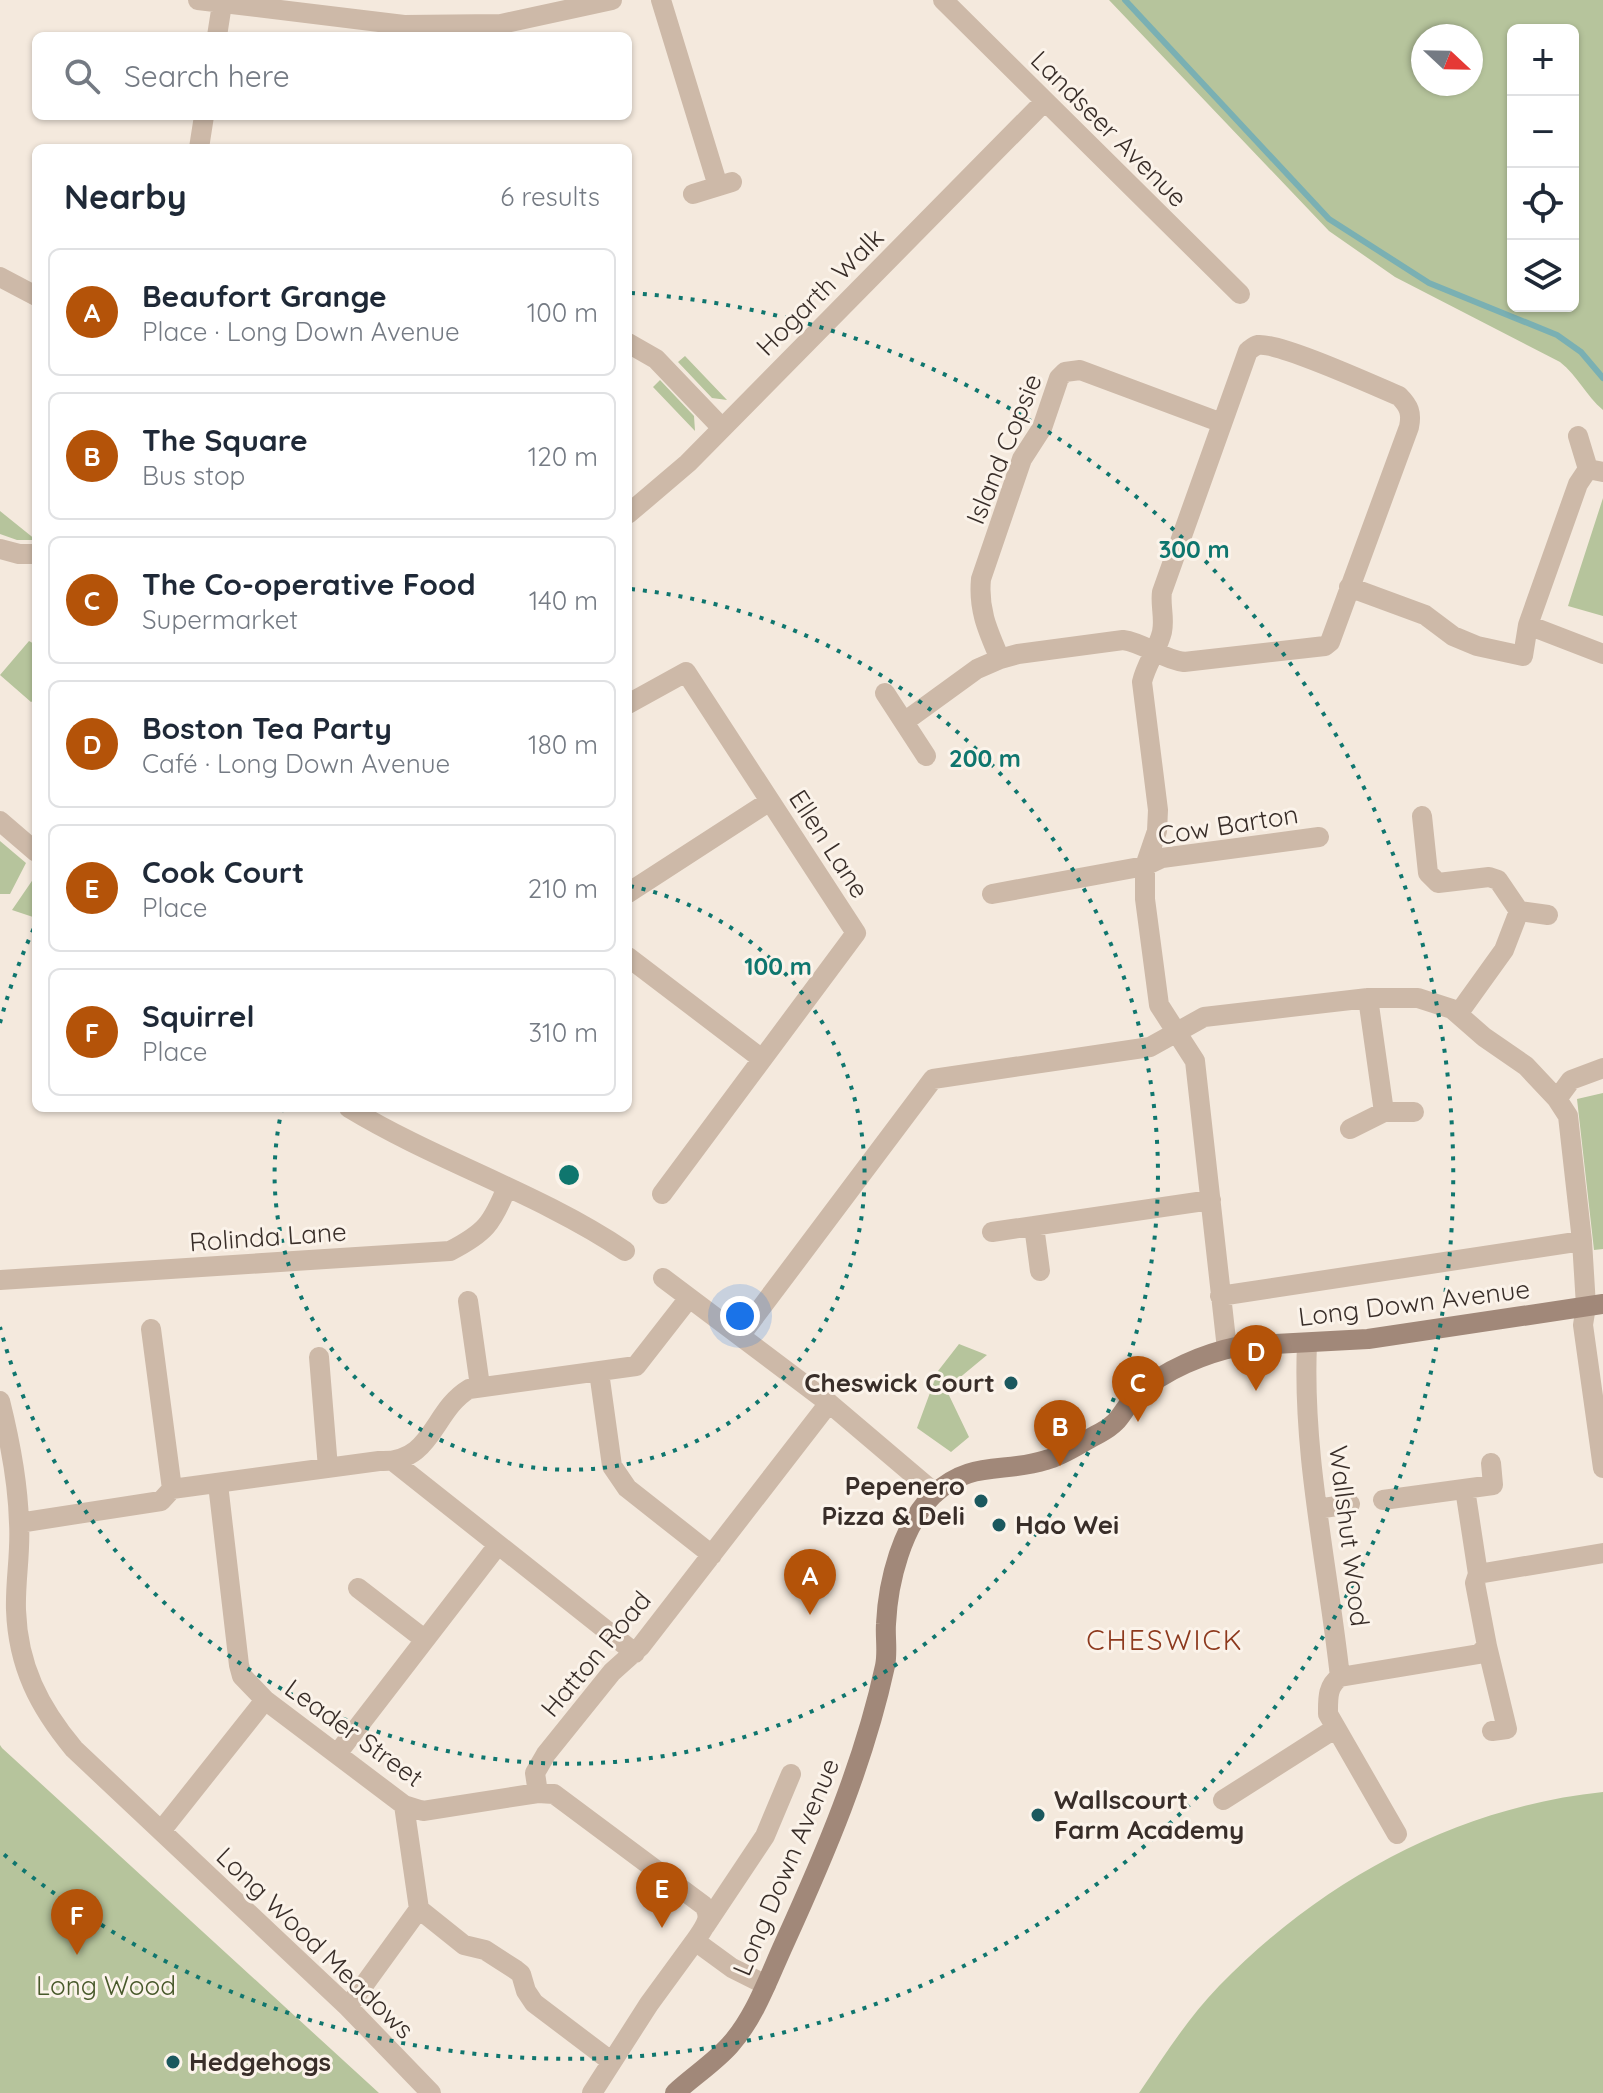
<!DOCTYPE html>
<meta charset="utf-8">
<style>
:root{--surface:#fff;--page:#f2f2f3;--text:#1f2937;--muted:#747a83;--line:#e0e1e3;--accent:#b45309}
body{margin:0;font-family:Quicksand,sans-serif;background:var(--page);color:var(--text)}
.controls{position:absolute;right:24px;top:24px;display:grid;overflow:hidden;border-radius:12px;box-shadow:0 2px 6px #0004}
.controls button{width:72px;height:72px;display:grid;place-items:center;padding:0;border:0;border-bottom:2px solid var(--line);background:var(--surface);color:var(--text);font:40px sans-serif}
.compass{position:absolute;left:1411px;top:24px;width:72px;height:72px;border-radius:50%;background:var(--surface);box-shadow:0 2px 6px #0004;rotate:112deg}
.you{position:absolute;left:740px;top:1316px;width:28px;height:28px;margin:-20px;border:6px solid #fff;border-radius:50%;background:#1a73e8;box-shadow:0 0 0 12px #1a73e833}
.badge{display:grid;place-items:center;width:52px;height:52px;border-radius:50%;background:var(--accent);color:#fff;font-size:26px;font-weight:700}
.pin{position:absolute;translate:-50% -66px;filter:drop-shadow(0 2px 4px #0008)}
.pin::after{content:'';position:absolute;top:42px;width:28px;height:24px;background:inherit;clip-path:polygon(0 0,100% 0,50% 100%)}
.list{margin:0;padding:0;list-style:none}
h2{display:flex;justify-content:space-between;align-items:center;height:104px;margin:0;padding:0 32px;font-size:34px}
h2 small{font-size:26px;font-weight:400;color:var(--muted)}
.list li{display:grid;grid-template-columns:52px 1fr auto;gap:24px;align-items:center;box-sizing:border-box;height:128px;margin:0 16px 16px;padding:0 16px;border:2px solid var(--line);border-radius:12px}
.list b{display:block;font-size:30px;white-space:nowrap}
.list p{margin:0;font-size:26px;white-space:nowrap;color:var(--muted)}
.list em{font-size:26px;font-style:normal;color:var(--muted)}
.icon{flex:none;width:44px;height:44px;fill:none;stroke:currentColor;stroke-width:2;stroke-linecap:round;stroke-linejoin:round}
.map{position:relative;flex:none;width:1603px;height:2093px;overflow:hidden}
.search{position:absolute;background:var(--surface);box-shadow:0 2px 6px #0004;left:32px;top:32px;width:600px;height:88px;display:flex;align-items:center;gap:20px;box-sizing:border-box;padding:0 28px;border-radius:12px;color:var(--muted);font-size:30px}
.panel{position:absolute;background:var(--surface);box-shadow:0 2px 6px #0004;left:32px;top:144px;width:600px;height:968px;border-radius:12px}
.map>svg:first-child{display:block}
.green{fill:#b6c49c;fill-rule:evenodd}
.lines{fill:none;stroke-linecap:round;stroke-linejoin:round}
.stream{stroke:#7ab0b3;stroke-width:6}
.street{stroke:#cdb9a8;stroke-width:20}
.secondary{stroke:#a18879;stroke-width:20}
.ring{fill:none;stroke:#0f766e;stroke-width:4;stroke-dasharray:4 8}
.poi-dot{fill:#1b585e;stroke:#fbf3ea;stroke-width:3}
.labels{text-anchor:middle;stroke-width:6;stroke-linejoin:round;paint-order:stroke}
.street-label{font-size:26px;fill:#392e29;stroke:#fbf3ea}
.poi-label{font-size:26px;font-weight:bold;fill:#392e29;stroke:#fbf3ea;text-anchor:start}
.park-label{font-size:26px;fill:#48592b;stroke:#fbf3ea}
.neighbourhood-label{font-size:28px;letter-spacing:2px;fill:#8d391d;stroke:#fbf3ea}
.centre{fill:#0f766e;stroke:#fbf3ea;stroke-width:4}
.ring-label{font-size:24px;text-anchor:middle;font-weight:bold;fill:#0f766e;stroke:#fbf3ea;stroke-width:6;stroke-linejoin:round;paint-order:stroke}
</style>
<div class="map">
<svg width="1603" height="2093" viewBox="0 0 1603 2093">
<rect width="100%" height="100%" fill="#f4e9dd"/>
<path class="green" d="M 1109,0 L 1603,0 L 1603,410 C 1586,396 1578,376 1560,362 L 1395,277 L 1329,231 ZM 1513,30 L 1573,30 L 1573,306 L 1513,306 ZM 1471,36 L 1471,84 L 1423,84 L 1423,36 Z
M 685,356 L 727,400 L 712,398 L 678,362 Z
M 660,380 L 694,416 L 695,431 L 653,387 Z
M 1603,498 L 1603,616 L 1568,606 Z
M 0,511 L 36,540 L 17,540 L 0,534 Z
M 29,641 L 36,645 L 36,699 L 31,702 L 0,675 Z
M 0,841 L 26,863 L 10,894 L 0,894 Z
M 36,875 L 36,918 L 12,910 Z
M 1603,1093 L 1603,1249 L 1594,1250 L 1577,1099 Z
M 959,1344 L 987,1355 L 946,1389 L 969,1437 L 951,1452 L 917,1428 L 938,1371 Z
M 0,1745 L 2,1748 L 379,2093 L 0,2093 Z
M 1603,1792 L 1603,2093 L 1139,2093 C 1164,2056 1188,2018 1219,1986 C 1321,1881 1456,1807 1603,1792 Z"/>
<g class="lines">
<path class="stream" d="M 1125,0 L 1329,219 L 1429,283 L 1557,335 L 1581,352 L 1603,378"/>
<path class="street" d="M 198,0 L 404,25 L 501,24 L 612,0
M 661,0 L 718,186
M 943,0 L 1240,294
M 217,36 L 222,4
M 199,148 L 204,116
M 693,194 L 732,182
M 0,277 L 36,296
M 628,343 L 656,359 L 722,428
M 1578,436 L 1588,469
M 628,514 L 688,463 L 1044,102
M 0,549 L 19,554 L 36,554
M 1349,587 L 1425,615 L 1453,636 L 1477,646 L 1523,656 L 1528,625 L 1603,654
M 1528,625 L 1578,484 L 1588,469 L 1603,472
M 1000,659 C 988,631 978,610 981,579 L 1022,459 L 1042,428 L 1059,378 L 1065,372 L 1080,370 L 1222,423
M 885,693 L 926,756
M 628,704 L 686,672 L 856,933 L 662,1194
M 904,722 L 977,669 L 1000,659 L 1018,654 L 1123,640 C 1145,643 1161,659 1184,662 L 1325,646 L 1330,642 L 1409,427 C 1412,413 1409,406 1399,396 C 1375,386 1279,342 1258,345 C 1254,346 1251,349 1248,351 L 1162,592 C 1160,605 1165,618 1162,632 C 1158,649 1146,664 1142,682 L 1158,810 L 1157,831 L 1145,866 L 1145,899 L 1159,1005 L 1195,1061 L 1227,1349
M 1422,816 L 1428,873 L 1438,883 L 1489,877 L 1498,880 L 1519,911 L 1548,915
M 0,821 L 36,852
M 628,893 L 770,801
M 992,894 L 1145,866 L 1162,858 L 1319,837
M 628,957 L 762,1059
M 1368,998 L 1384,1112
M 1458,1014 L 1504,950 L 1519,911
M 1557,1099 L 1571,1080 L 1603,1068
M 349,1108 C 438,1162 539,1193 625,1251
M 1350,1129 L 1384,1112 L 1414,1112
M 1034,1226 L 1040,1271
M 992,1232 L 1211,1200
M 663,1278 L 829,1403 L 935,1493
M 0,1280 L 450,1251 C 485,1233 492,1224 507,1187
M 1220,1296 L 1582,1241
M 468,1301 L 480,1386
M 151,1329 L 172,1489
M 740,1336 L 933,1079 L 1150,1047 L 1204,1017 L 1368,998 L 1418,998 L 1452,1009 L 1484,1037 L 1526,1066 L 1557,1099 L 1568,1116 L 1582,1241 L 1586,1306 L 1583,1325 L 1603,1468
M 1307,1344 C 1302,1455 1328,1566 1340,1677 C 1327,1686 1328,1699 1328,1714 L 1397,1834
M 319,1357 L 328,1468
M 599,1372 L 612,1466 L 627,1488 L 712,1555
M 0,1401 C 10,1441 18,1483 19,1523 C 21,1552 15,1581 16,1610 C 18,1666 39,1707 74,1749 L 348,2007 L 431,2093
M 394,1462 L 635,1653
M 218,1484 L 239,1665 L 242,1676 L 265,1700 L 404,1805 L 423,1811 L 538,1793 L 554,1794 L 703,1905 C 714,1917 703,1929 695,1941
M 172,1489 L 379,1461 C 433,1464 432,1411 469,1389 L 636,1366 L 689,1298
M 1465,1489 L 1478,1574
M 1383,1500 L 1493,1485 L 1491,1463
M 1317,1509 L 1350,1504
M 19,1523 L 161,1501 L 172,1489
M 358,1588 L 424,1639
M 1487,1646 L 1507,1729 L 1492,1731
M 1340,1677 L 1479,1654 L 1487,1646 L 1475,1583 L 1478,1574 L 1603,1553
M 337,1754 L 498,1545
M 538,1793 L 535,1773 L 546,1754 L 612,1672 L 641,1646 L 829,1403
M 1223,1800 L 1336,1728
M 161,1831 L 265,1700
M 419,1909 L 464,1945 L 485,1950 L 516,1970 L 521,1974 L 526,1991 L 534,2003 L 612,2062
M 705,1926 L 765,1836 L 791,1774
M 348,2007 L 419,1909 L 404,1805
M 592,2093 L 649,2004 L 695,1941 L 732,1968 L 766,1985"/>
<path class="secondary" d="M 675,2093 C 692,2077 714,2063 730,2045 C 755,2017 768,1979 784,1944 C 825,1854 864,1763 885,1666 C 888,1652 885,1637 886,1624 C 888,1581 902,1526 933,1495 C 971,1459 1003,1474 1046,1460 C 1065,1455 1082,1442 1100,1433 C 1123,1421 1121,1410 1137,1395 C 1163,1370 1206,1353 1240,1346 L 1368,1339 L 1603,1304"/>
</g>
<g class="ring">
<path d="M630 886A295 295 0 1 1 282 1109"/>
<path d="M0 1023A589 589 0 0 1 35 926M631 589A589 589 0 1 1 0 1327"/>
<path d="M631 293A884 884 0 1 1 1 1852"/>
</g>
<g class="poi-dot">
<circle cx="1011" cy="1383" r="8"/>
<circle cx="981" cy="1501" r="8"/>
<circle cx="999" cy="1525" r="8"/>
<circle cx="1038" cy="1815" r="8"/>
<circle cx="173" cy="2062" r="8"/>
</g>
<g class="labels">
<g class="street-label">
<text transform="translate(1109 129) rotate(45)" y="9">Landseer Avenue</text>
<text transform="translate(820 292) rotate(-45)" y="9">Hogarth Walk</text>
<text transform="translate(1004 449) rotate(-68)" y="9">Island Copsie</text>
<text transform="translate(1228 825) rotate(-9)" y="9">Cow Barton</text>
<text transform="translate(829 844) rotate(57)" y="9">Ellen Lane</text>
<text transform="translate(268 1237) rotate(-4)" y="9">Rolinda Lane</text>
<text transform="translate(1414 1303) rotate(-7)" y="9">Long Down Avenue</text>
<text transform="translate(1349 1536) rotate(83)" y="9">Wallshut Wood</text>
<text transform="translate(596 1654) rotate(-50)" y="9">Hatton Road</text>
<text transform="translate(354 1733) rotate(36)" y="9">Leader Street</text>
<text transform="translate(786 1867) rotate(-67)" y="9">Long Down Avenue</text>
<text transform="translate(315 1943) rotate(44)" y="9">Long Wood Meadows</text>
</g>
<g class="poi-label">
<text x="995" y="1392" text-anchor="end">Cheswick Court</text>
<text x="965" y="1495" text-anchor="end">Pepenero<tspan x="965" dy="30">Pizza &amp; Deli</tspan></text>
<text x="1015" y="1534">Hao Wei</text>
<text x="1054" y="1809">Wallscourt<tspan x="1054" dy="30">Farm Academy</tspan></text>
<text x="189" y="2071">Hedgehogs</text>
</g>
<g class="park-label">
<text x="106" y="1995">Long Wood</text>
</g>
<g class="neighbourhood-label">
<text x="1165" y="1650">CHESWICK</text>
</g>
</g>
<circle cx="569" cy="1175" r="12" class="centre"/>
<g class="ring-label">
<text x="1194" y="558">300 m</text>
<text x="985" y="767">200 m</text>
<text x="778" y="975">100 m</text>
</g>
</svg>
<div class="controls">
<button>+</button>
<button>−</button>
<button><svg class="icon" aria-label="locate" viewBox="0 0 24 24"><circle cx="12" cy="12" r="6"/><path d="M12 2v4M12 18v4M2 12h4M18 12h4"/></svg></button>
<button><svg class="icon" aria-label="layers" viewBox="0 0 24 24"><path d="M12 4l9 5-9 5-9-5zM3 14l9 5 9-5"/></svg></button>
</div>
<svg class="compass" viewBox="-18 -18 36 36"><path d="M0-13l5 13h-10z" fill="#e53935"/><path d="M0 13l5-13h-10z" fill="#747a83"/></svg>
<div class="you"></div>
<div class="pin badge" style="left:810px;top:1615px">A</div>
<div class="pin badge" style="left:1060px;top:1466px">B</div>
<div class="pin badge" style="left:1138px;top:1422px">C</div>
<div class="pin badge" style="left:1256px;top:1391px">D</div>
<div class="pin badge" style="left:662px;top:1928px">E</div>
<div class="pin badge" style="left:77px;top:1955px">F</div>
<div class="search"><svg class="icon" aria-label="search" viewBox="0 0 24 24"><circle cx="10" cy="10" r="6"/><path d="M15 15l6 6"/></svg>Search here</div>
<section class="panel">
<h2>Nearby<small>6 results</small></h2>
<ul class="list">
<li><span class="badge">A</span><div><b>Beaufort Grange</b><p>Place · Long Down Avenue</p></div><em>100 m</em></li>
<li><span class="badge">B</span><div><b>The Square</b><p>Bus stop</p></div><em>120 m</em></li>
<li><span class="badge">C</span><div><b>The Co-operative Food</b><p>Supermarket</p></div><em>140 m</em></li>
<li><span class="badge">D</span><div><b>Boston Tea Party</b><p>Café · Long Down Avenue</p></div><em>180 m</em></li>
<li><span class="badge">E</span><div><b>Cook Court</b><p>Place</p></div><em>210 m</em></li>
<li><span class="badge">F</span><div><b>Squirrel</b><p>Place</p></div><em>310 m</em></li>
</ul>
</section>
</div>
